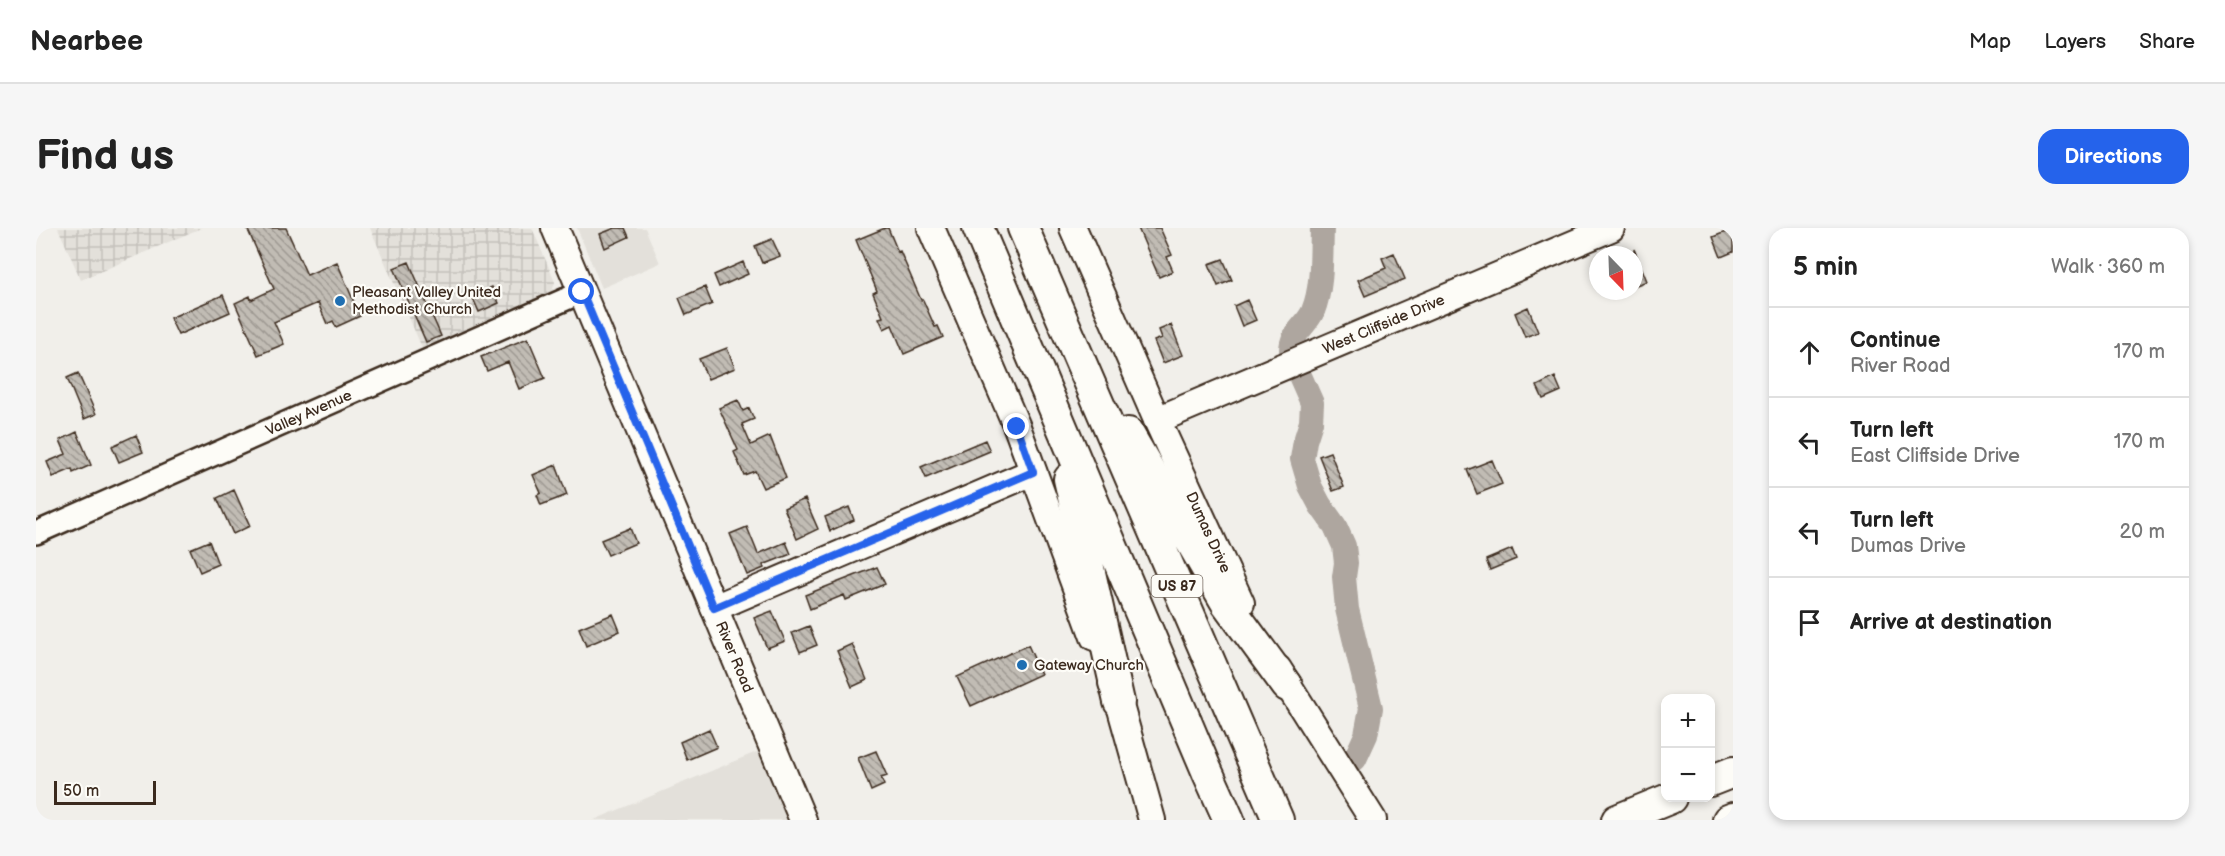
<!DOCTYPE html>
<meta charset="utf-8">
<style>
:root{--surface:#fff;--page:#f6f6f6;--text:#222;--muted:#767676;--line:#e0e0e0;--accent:#2563eb}
body{margin:0;font-family:"Balsamiq Sans",sans-serif;background:var(--page);color:var(--text)}
.controls{position:absolute;right:18px;bottom:18px;display:grid;overflow:hidden;border-radius:12px;box-shadow:0 3px 9px #0003}
.controls button{width:54px;height:54px;display:grid;place-items:center;padding:0;border:0;border-bottom:2px solid var(--line);background:var(--surface);color:var(--text);font:30px sans-serif}
.compass{position:absolute;left:1553px;top:18px;width:54px;height:54px;border-radius:50%;background:var(--surface);box-shadow:0 3px 9px #0003;rotate:157deg}
.scale{position:absolute;left:18px;bottom:15px;width:102px;box-sizing:border-box;padding-left:6px;border:3px solid #3b2a1e;border-top:0;font-size:16px;line-height:21px;white-space:nowrap;color:#3b2a1e;-webkit-text-stroke:4px #fdfcf7;paint-order:stroke}
.stop{position:absolute;width:18px;height:18px;margin:-14px;border:4px solid #2563eb;border-radius:50%;background:#fff}
.stop.end{background:#2563eb;border-color:#fff;box-shadow:0 2px 6px #0008}
.list{margin:0;padding:0;list-style:none}
h2{display:flex;justify-content:space-between;align-items:center;height:78px;margin:0;padding:0 24px;font-size:26px}
h2 small{font-size:20px;font-weight:400;color:var(--muted)}
.list li{display:grid;grid-template-columns:39px 1fr auto;gap:18px;align-items:center;box-sizing:border-box;height:90px;padding:0 24px;border-top:2px solid var(--line)}
.list b{display:block;font-size:22px;white-space:nowrap}
.list p{margin:0;font-size:20px;white-space:nowrap;color:var(--muted)}
.list em{font-size:20px;font-style:normal;color:var(--muted)}
.icon{flex:none;width:33px;height:33px;fill:none;stroke:currentColor;stroke-width:2;stroke-linecap:round;stroke-linejoin:round}
.map{position:relative;flex:none;width:1697px;height:592px;overflow:hidden;border-radius:18px}
header{display:flex;align-items:center;gap:36px;box-sizing:border-box;height:84px;padding:0 30px;background:var(--surface);border-bottom:2px solid var(--line)}
header strong{font-size:28px}
nav{display:flex;gap:33px;margin-inline-start:auto;font-size:21px}
.intro{display:flex;align-items:center;justify-content:space-between;box-sizing:border-box;height:144px;padding:0 36px}
h1{margin:0;font-size:42px}
.button{padding:15px 27px;border-radius:18px;background:var(--accent);color:#fff;font-size:21px;font-weight:700}
main{display:flex;gap:36px;padding:0 36px}
aside{flex:1;background:var(--surface);border-radius:18px;box-shadow:0 3px 9px #0003}
.map>svg:first-child{display:block}
.built{fill:#e3e0da}
.industrial{fill:url(#industrial-grid)}
.lines{fill:none;stroke-linecap:round;stroke-linejoin:round}
.river{stroke:#aea69f;stroke-width:24}
.building{fill:url(#building-back-hatch);stroke:#3b2a1e;stroke-width:1.5}
.minor-casing{stroke:#3b2a1e;stroke-width:26}
.major-casing{stroke:#3b2a1e;stroke-width:30}
.highway-casing{stroke:#3b2a1e;stroke-width:34}
.minor{stroke:#fdfcf7;stroke-width:21}
.major{stroke:#fdfcf7;stroke-width:26}
.highway{stroke:#fdfcf7;stroke-width:30}
.route{stroke:#2563eb;stroke-width:8}
.poi-dot{fill:#1f6fb2;stroke:#fdfcf7;stroke-width:2}
.labels{text-anchor:middle;stroke-width:4.5;stroke-linejoin:round;paint-order:stroke}
.shield{fill:#fdfcf7;stroke:#75695f;stroke-width:1.5}
.shield-label{font-size:14px;font-weight:bold;fill:#3b2a1e}
.poi-label{font-size:15px;fill:#3b2a1e;stroke:#fdfcf7;text-anchor:start}
.street-label{font-size:15px;fill:#3b2a1e;stroke:#fdfcf7}
</style>
<header>
<strong>Nearbee</strong>
<nav><a>Map</a><a>Layers</a><a>Share</a></nav>
</header>
<div class="intro"><h1>Find us</h1><a class="button">Directions</a></div>
<main>
<div class="map">
<svg width="1697" height="592" viewBox="0 0 1697 592">
<defs>
<pattern id="industrial-grid" width="8" height="8" patternUnits="userSpaceOnUse" patternTransform="scale(1.5)"><rect width="8" height="8" fill="#e3e0da"/><path d="M0 4h8M4 0v8" fill="none" stroke="#c4c0bb"/></pattern>
<pattern id="building-back-hatch" width="6" height="6" patternUnits="userSpaceOnUse" patternTransform="scale(1.5)"><rect width="6" height="6" fill="#c1bcb4"/><path d="M-1 5l2 2M0 0l6 6M5-1l2 2" fill="none" stroke="#9e9992"/></pattern>
</defs>
<rect width="100%" height="100%" fill="#f1efea"/>
<filter id="ink" filterUnits="userSpaceOnUse"><feTurbulence type="fractalNoise" baseFrequency=".0167" numOctaves="2"/><feDisplacementMap in="SourceGraphic" scale="12" xChannelSelector="R" yChannelSelector="G"/><feConvolveMatrix kernelMatrix="1 2 1 2 8 2 1 2 1" color-interpolation-filters="sRGB"/></filter>
<g filter="url(#ink)">
<path class="built" d="M 541,0 L 609,0 L 624,35 L 566,60 Z
M 730,520 L 759,592 L 558,592 Z"/>
<path class="industrial" d="M 22,0 L 165,0 L 45,52 Z
M 334,0 L 496,0 L 519,54 L 516,64 L 387,122 Z"/>
<g class="lines">
<path class="river" d="M 1255,123 C 1255,104 1270,99 1277,83 C 1287,58 1285,27 1286,0
M 1261,141 L 1276,175 L 1275,194 L 1269,213 L 1266,231 L 1274,258 L 1284,277 L 1299,298 L 1308,318 L 1310,335 L 1308,349 L 1311,381 L 1335,480 L 1330,507 L 1319,531"/>
</g>
<path class="building" d="M 211,0 L 250,0 L 271,47 L 301,34 L 324,88 L 300,99 L 297,93 L 291,96 L 282,75 L 238,94 L 248,116 L 222,127 L 199,75 L 214,68 L 215,72 L 238,61 Z
M 579,0 L 589,0 L 593,9 L 569,20 L 564,6 Z
M 849,0 L 852,0 L 862,24 L 864,23 L 885,72 L 887,72 L 899,99 L 902,98 L 907,109 L 868,126 L 856,97 L 848,101 L 843,90 L 847,89 L 837,65 L 841,63 L 820,12 Z
M 1102,0 L 1124,0 L 1136,27 L 1131,29 L 1137,43 L 1123,49 Z
M 1697,1 L 1697,24 L 1685,29 L 1677,9 Z
M 736,11 L 744,28 L 726,35 L 719,18 Z
M 1598,21 L 1611,53 L 1598,58 Z
M 1358,25 L 1369,51 L 1329,68 L 1322,52 L 1350,40 L 1346,30 Z
M 1187,31 L 1196,52 L 1182,58 L 1173,36 Z
M 373,34 L 405,108 L 390,114 L 358,40 Z
M 707,34 L 712,46 L 683,59 L 678,47 Z
M 456,59 L 463,75 L 443,84 L 436,68 Z
M 669,59 L 676,76 L 650,87 L 643,70 Z
M 187,67 L 194,84 L 142,107 L 134,90 Z
M 1211,72 L 1220,92 L 1206,98 L 1198,78 Z
M 1492,79 L 1502,104 L 1489,109 L 1479,85 Z
M 1135,97 L 1147,127 L 1127,135 L 1118,113 L 1126,110 L 1123,102 Z
M 492,110 L 509,150 L 483,161 L 472,134 L 451,143 L 445,129 Z
M 691,120 L 699,140 L 672,151 L 663,131 Z
M 42,145 L 60,186 L 48,191 L 31,150 Z
M 1519,149 L 1525,163 L 1507,171 L 1501,158 Z
M 702,172 L 707,183 L 713,180 L 718,191 L 706,196 L 715,217 L 734,208 L 750,250 L 727,260 L 719,243 L 708,247 L 698,224 L 702,222 L 683,180 Z
M 41,204 L 55,237 L 37,245 L 36,241 L 17,249 L 11,234 L 30,226 L 24,212 Z
M 100,207 L 107,224 L 83,234 L 76,218 Z
M 949,212 L 954,223 L 890,250 L 885,239 Z
M 1294,224 L 1308,259 L 1297,263 L 1283,228 Z
M 1456,232 L 1466,256 L 1441,266 L 1431,242 Z
M 520,237 L 531,267 L 505,277 L 501,267 L 505,265 L 497,247 Z
M 198,262 L 214,298 L 197,306 L 181,270 Z
M 769,271 L 782,301 L 761,311 L 748,280 Z
M 813,279 L 818,292 L 794,303 L 789,289 Z
M 711,299 L 722,326 L 750,314 L 755,326 L 727,337 L 728,340 L 711,347 L 694,306 Z
M 594,300 L 600,315 L 572,327 L 565,312 Z
M 173,313 L 182,336 L 164,344 L 154,321 Z
M 1476,321 L 1480,331 L 1454,342 L 1450,332 Z
M 841,339 L 849,356 L 810,372 L 808,367 L 774,381 L 769,367 Z
M 736,383 L 749,413 L 731,420 L 718,390 Z
M 577,386 L 584,403 L 550,418 L 543,400 Z
M 773,398 L 781,417 L 764,424 L 756,405 Z
M 816,416 L 831,452 L 816,459 L 801,423 Z
M 992,417 L 1005,446 L 935,478 L 921,449 Z
M 673,501 L 681,519 L 651,532 L 644,514 Z
M 840,523 L 851,548 L 845,550 L 848,557 L 835,563 L 822,530 Z"/>
<g class="lines">
<defs>
<g id="minor">
<path id="s1" d="M 0,305 L 546,64"/>
</g>
<g id="major">
<path id="s2" d="M 519,0 L 767,592"/>
<path d="M 895,0 L 981,199 L 1058,409"/>
<path id="s3" d="M 1037,0 L 1121,192 L 1205,375"/>
<path id="s4" d="M 1121,192 L 1575,0"/>
<path d="M 678,380 L 997,244"/>
<path d="M 1242,441 L 1337,592"/>
<path d="M 1076,455 L 1083,474 L 1116,592"/>
</g>
<path id="highway" d="M 942,0 L 1171,543 L 1193,592
M 987,0 L 1242,592
M 1092,205 L 1191,376 L 1251,458
M 1033,251 L 1083,474
M 1674,553 L 1697,544
M 1581,592 L 1635,570
M 1692,592 L 1697,590"/>
</defs>
<use href="#minor" class="minor-casing"/>
<use href="#major" class="major-casing"/>
<use href="#highway" class="highway-casing"/>
<use href="#minor" class="minor"/>
<use href="#major" class="major"/>
<use href="#highway" class="highway"/>
</g>
</g>
<g class="lines" filter="url(#ink)">
<path class="route" d="M 546,64 L 678,380 L 997,244 L 981,199"/>
</g>
<g class="poi-dot">
<circle cx="304" cy="73" r="6"/>
<circle cx="986" cy="437" r="6"/>
</g>
<g class="labels">
<rect class="shield" x="1115.5" y="347" width="51" height="22" rx="4.5"/>
<g class="shield-label">
<text x="1141" y="363">US 87</text>
</g>
<g class="poi-label">
<text x="316" y="69">Pleasant Valley United<tspan x="316" dy="17">Methodist Church</tspan></text>
<text x="998" y="442">Gateway Church</text>
</g>
<g class="street-label">
<text dy="5" stroke="none"><textPath href="#s4" startOffset="246">West Cliffside Drive</textPath></text>
<text dy="5" stroke="none"><textPath href="#s1" startOffset="298">Valley Avenue</textPath></text>
<text dy="5" stroke="none"><textPath href="#s3" startOffset="333">Dumas Drive</textPath></text>
<text dy="5" stroke="none"><textPath href="#s2" startOffset="465">River Road</textPath></text>
</g>
</g>
</svg>
<div class="controls">
<button>+</button>
<button>−</button>
</div>
<svg class="compass" viewBox="-18 -18 36 36"><path d="M0-13l5 13h-10z" fill="#e53935"/><path d="M0 13l5-13h-10z" fill="#767676"/></svg>
<div class="scale">50 m</div>
<div class="stop" style="left:546px;top:64px"></div>
<div class="stop end" style="left:981px;top:199px"></div>
</div>
<aside>
<h2>5 min<small>Walk · 360 m</small></h2>
<ul class="list">
<li><svg class="icon" aria-label="ahead" viewBox="0 0 24 24"><path d="M12 20V5M6 11l6-6 6 6"/></svg><div><b>Continue</b><p>River Road</p></div><em>170 m</em></li>
<li><svg class="icon" aria-label="left" viewBox="0 0 24 24"><path d="M17 20v-9H6M10 6l-5 5 5 5"/></svg><div><b>Turn left</b><p>East Cliffside Drive</p></div><em>170 m</em></li>
<li><svg class="icon" aria-label="left" viewBox="0 0 24 24"><path d="M17 20v-9H6M10 6l-5 5 5 5"/></svg><div><b>Turn left</b><p>Dumas Drive</p></div><em>20 m</em></li>
<li><svg class="icon" aria-label="arrive" viewBox="0 0 24 24"><path d="M6 21V4h12l-3 4 3 4H6"/></svg><div><b>Arrive at destination</b></div></li>
</ul>
</aside>
</main>
